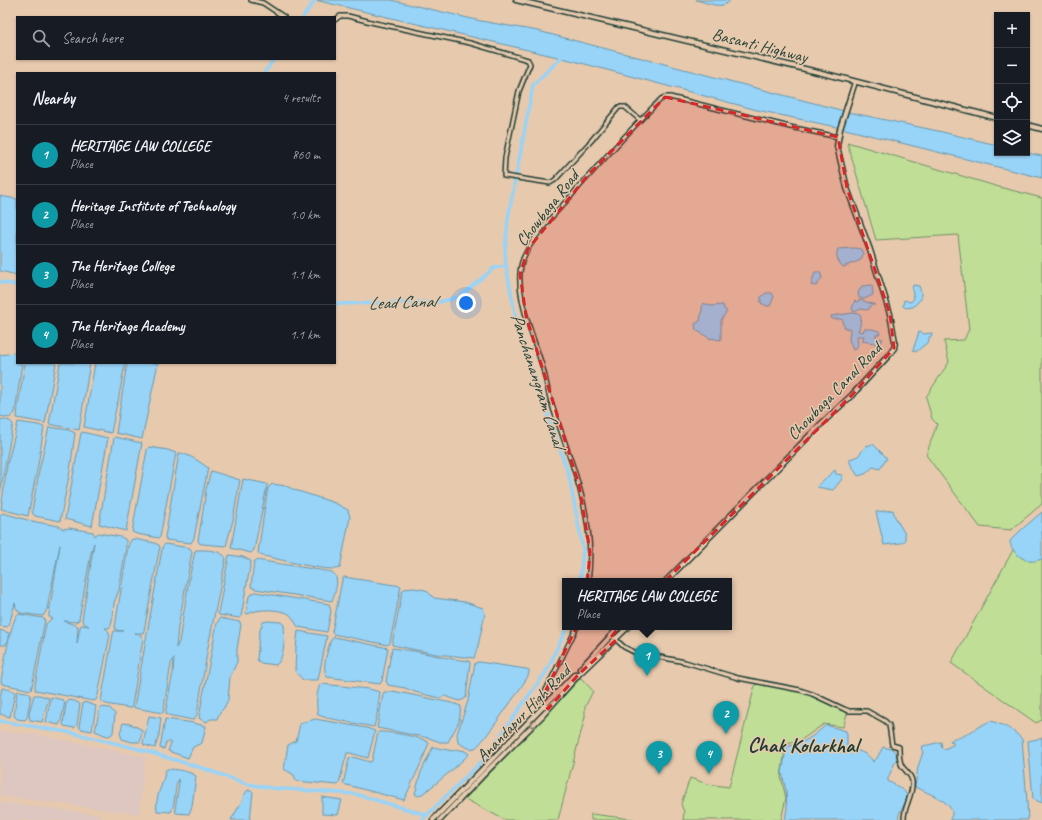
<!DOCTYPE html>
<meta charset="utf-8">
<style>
:root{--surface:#171b24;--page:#20242c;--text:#f1f3f6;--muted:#9ea1a6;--line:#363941;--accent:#92a19f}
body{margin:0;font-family:Caveat,sans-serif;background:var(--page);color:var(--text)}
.controls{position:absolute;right:12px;top:12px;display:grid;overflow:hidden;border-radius:0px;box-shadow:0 1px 3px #0004}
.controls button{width:36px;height:36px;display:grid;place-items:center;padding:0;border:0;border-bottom:1px solid var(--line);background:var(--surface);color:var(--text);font:20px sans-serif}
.you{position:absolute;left:466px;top:303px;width:14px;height:14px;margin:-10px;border:3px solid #fff;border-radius:50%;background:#1a73e8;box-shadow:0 0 0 6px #1a73e833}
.badge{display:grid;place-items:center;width:26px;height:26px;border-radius:50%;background:var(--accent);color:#fff;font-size:13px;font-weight:700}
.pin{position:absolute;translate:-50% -33px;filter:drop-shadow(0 1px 2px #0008)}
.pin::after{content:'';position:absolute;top:21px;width:14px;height:12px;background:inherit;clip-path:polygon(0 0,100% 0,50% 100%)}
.popup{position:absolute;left:562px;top:578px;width:170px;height:52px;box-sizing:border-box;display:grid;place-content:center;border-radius:0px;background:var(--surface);filter:drop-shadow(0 1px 3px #0005);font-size:13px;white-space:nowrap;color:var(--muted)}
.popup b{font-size:15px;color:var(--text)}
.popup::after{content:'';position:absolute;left:50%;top:100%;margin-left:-8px;border:8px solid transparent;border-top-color:var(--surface)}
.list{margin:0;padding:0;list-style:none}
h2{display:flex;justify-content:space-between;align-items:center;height:52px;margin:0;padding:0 16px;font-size:17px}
h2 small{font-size:13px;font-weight:400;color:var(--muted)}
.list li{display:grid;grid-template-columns:26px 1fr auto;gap:12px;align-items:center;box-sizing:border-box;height:60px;padding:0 16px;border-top:1px solid var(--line)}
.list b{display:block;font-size:15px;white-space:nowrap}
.list p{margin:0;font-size:13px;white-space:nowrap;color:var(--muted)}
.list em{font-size:13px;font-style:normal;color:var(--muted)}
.icon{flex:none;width:22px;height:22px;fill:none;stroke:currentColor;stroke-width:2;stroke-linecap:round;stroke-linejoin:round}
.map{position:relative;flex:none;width:1042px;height:820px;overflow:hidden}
.search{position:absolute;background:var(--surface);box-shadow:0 1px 3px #0004;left:16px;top:16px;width:320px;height:44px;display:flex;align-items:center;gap:10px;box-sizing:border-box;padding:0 14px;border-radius:0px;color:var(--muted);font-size:15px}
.panel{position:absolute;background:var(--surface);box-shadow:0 1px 3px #0004;left:16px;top:72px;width:320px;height:292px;border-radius:0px}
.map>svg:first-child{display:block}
.built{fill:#dec6c1}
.green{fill:#c0de96;stroke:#708e65}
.water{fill:#98d3f8;stroke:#6897aa;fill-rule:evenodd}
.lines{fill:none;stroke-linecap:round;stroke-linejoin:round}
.canal{stroke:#98d3f8;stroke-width:3.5}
.minor-casing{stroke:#1f3d34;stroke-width:6}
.major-casing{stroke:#1f3d34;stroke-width:7}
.minor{stroke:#e7caae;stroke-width:3}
.major{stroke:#e7caae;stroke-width:4}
.oneway{stroke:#797c6b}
.marked{fill:#d62828;fill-opacity:0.2;stroke:#d62828;stroke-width:3;stroke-dasharray:8 5;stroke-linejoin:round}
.labels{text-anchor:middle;stroke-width:3;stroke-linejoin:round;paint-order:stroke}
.street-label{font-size:17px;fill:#1f3d34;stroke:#e7caae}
.water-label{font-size:18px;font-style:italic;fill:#25443e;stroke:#e7caae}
.district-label{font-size:21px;font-weight:bold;fill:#1f3d34;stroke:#e7caae}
</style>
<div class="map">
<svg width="1042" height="820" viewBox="0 0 1042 820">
<rect width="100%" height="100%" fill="#e7caae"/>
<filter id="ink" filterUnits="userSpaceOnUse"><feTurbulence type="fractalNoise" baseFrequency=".025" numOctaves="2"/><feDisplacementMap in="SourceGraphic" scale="8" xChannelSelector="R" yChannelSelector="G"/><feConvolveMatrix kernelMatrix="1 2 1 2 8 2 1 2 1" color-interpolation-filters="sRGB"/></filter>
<g filter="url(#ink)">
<path class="built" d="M 0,731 L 34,734 L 145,757 L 139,814 L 0,796 Z
M 0,802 L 102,815 L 101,820 L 0,820 Z"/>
<path class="green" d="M 847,142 L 999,187 L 1042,198 L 1042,504 L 1011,530 L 980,527 L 926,455 L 937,424 L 932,419 L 926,397 L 949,362 L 944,341 L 964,340 L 969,329 L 958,235 L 876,240 Z
M 1013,550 L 1022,558 L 1042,557 L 1042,720 L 1036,723 L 951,663 Z
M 581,678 L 593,691 L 585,707 L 585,717 L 558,820 L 505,820 L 465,799 Z
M 764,683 L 803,690 L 829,701 L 848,711 L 843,727 L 824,724 L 801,740 L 786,743 L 781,777 L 786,798 L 781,820 L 683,820 L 684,812 L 681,804 L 690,778 L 708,784 L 729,787 L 755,685 Z
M 591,814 L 640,820 L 591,820 Z"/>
<path class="water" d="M 315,0 L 391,0 L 481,21 L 538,31 L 848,112 L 938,131 L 997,145 L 997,153 L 1027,153 L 1042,156 L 1042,178 L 845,129 L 757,110 L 570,60 Z
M 696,0 L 730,0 C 723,11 706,2 696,0 Z
M 0,196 L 17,199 L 17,275 L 0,271 Z
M 854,248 L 861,249 L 863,254 L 861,260 L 843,267 C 838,263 835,255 838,249 Z
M 815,272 L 820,272 L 822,278 L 816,286 L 811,285 Z
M 872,285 L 873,295 L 864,299 L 859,298 L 858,293 L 862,286 Z
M 913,285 L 919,286 L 921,292 L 921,299 L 913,307 L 906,308 L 903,306 L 904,300 L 911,302 L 914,298 L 912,290 Z
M 766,293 L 772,293 L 774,297 L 770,306 L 767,306 L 761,303 L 761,297 Z
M 855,300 L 856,302 L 861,300 L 875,305 L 871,305 L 868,310 L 861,309 L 854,312 L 852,309 Z
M 703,303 L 711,306 L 723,305 L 724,309 L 727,311 L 721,320 L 721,340 L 709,338 L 696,330 L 695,324 L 700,321 Z
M 853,313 L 860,314 L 861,316 L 860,326 L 858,331 L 863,332 L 864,329 L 872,329 L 879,331 L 880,334 L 876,335 L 876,338 L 883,339 L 880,344 L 862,341 L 864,336 L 857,336 L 858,344 L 856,349 L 853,350 L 849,340 L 850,329 L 845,328 L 843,324 L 843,320 L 840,319 L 832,319 L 831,316 Z
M 919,332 L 923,334 L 932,333 L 932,336 L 930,336 L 928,342 L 916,352 L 913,350 Z
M 14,353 L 17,354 L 17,363 L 22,363 L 15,413 L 9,418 L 0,416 L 0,355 Z
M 25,363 L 56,363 L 45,423 L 17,418 L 18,405 Z
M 60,363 L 90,363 L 79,430 L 49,424 Z
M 95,363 L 125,363 L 118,402 L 117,403 L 111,433 L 84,427 Z
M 127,363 L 158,363 L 142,439 L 116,433 Z
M 0,419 L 10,421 L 13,424 L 0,493 Z
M 18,422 L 38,425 L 44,427 L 38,465 L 28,516 L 1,509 L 7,465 Z
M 49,427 L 69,430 L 75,433 L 70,471 L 60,521 L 35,516 L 33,514 L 32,511 L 39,471 Z
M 82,432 L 108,438 L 92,526 L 65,519 L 81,433 Z
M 115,437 L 142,443 L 126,531 L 99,524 L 114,438 Z
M 873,444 L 887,458 L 880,469 L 873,467 L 865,474 L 858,476 L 850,463 L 850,459 L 858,456 L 866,446 Z
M 149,447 L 168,450 L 176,453 L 160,537 L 159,538 L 137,534 L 132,532 L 147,450 Z
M 179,453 C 187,453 202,463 208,468 L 194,538 L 191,543 L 166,540 L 165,537 Z
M 835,470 L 836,474 L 842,475 L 842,479 L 833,490 L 817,487 L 820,483 Z
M 211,471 L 240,480 L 233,520 L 226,546 L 202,544 L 199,543 L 198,540 L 202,517 L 206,489 Z
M 243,479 L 267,484 L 267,486 L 254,550 L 251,553 L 231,548 Z
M 272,484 L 286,486 L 295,490 L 335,503 L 348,510 L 350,517 L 340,568 C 330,573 274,558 260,555 L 258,553 L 266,499 L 268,488 Z
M 893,510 L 895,517 L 905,534 L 905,541 L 901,543 L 884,545 L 876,512 Z
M 1042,512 L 1042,559 C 1038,560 1034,562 1029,561 C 1021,559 1010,550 1010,541 L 1021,530 Z
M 3,513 L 31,521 L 59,526 L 63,529 L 69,528 L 93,532 L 95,536 L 98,533 L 121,537 L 126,540 L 126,547 L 119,590 L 114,603 L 113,615 L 111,625 L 109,628 L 105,628 C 110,631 110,635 109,640 L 98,695 L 96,700 L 93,701 L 35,690 L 35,685 L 46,624 L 50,620 L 53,619 L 49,617 L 49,613 L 60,545 L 47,609 L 44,615 L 42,616 L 20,613 L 16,608 L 15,603 L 9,625 L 7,627 L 0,626 L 0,515 ZM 94,543 L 82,620 L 83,623 L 89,626 L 81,625 L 80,627 L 77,644 L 78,626 L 64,621 L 76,622 L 79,620 L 91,553 Z
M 134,539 L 155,543 L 160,546 L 144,631 L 143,633 L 135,633 L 141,635 L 143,639 L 132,706 L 131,708 L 129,708 L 106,704 L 101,701 L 113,634 L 114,631 L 123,631 L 116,630 L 115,627 L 128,546 L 131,540 Z
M 165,544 L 190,548 L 192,552 L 178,627 L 176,648 L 179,642 L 189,579 L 195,551 L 196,550 C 206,550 220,549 226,558 L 208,647 L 197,715 L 193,720 L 168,715 L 166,713 L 166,709 L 173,672 L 174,658 L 171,664 L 163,713 L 135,708 L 134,707 L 162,549 L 163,546 Z
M 229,555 L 243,557 L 251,561 L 241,617 L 240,618 L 219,615 L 218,613 Z
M 256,560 L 332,572 C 341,579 335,592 332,601 L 256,589 L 251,587 L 254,562 Z
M 344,577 L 401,586 L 390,643 L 388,645 L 333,634 L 332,632 L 342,580 Z
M 414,588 L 426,590 L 434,598 L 465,602 L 483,608 L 485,614 L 478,646 L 474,658 L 436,654 L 392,645 L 402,592 L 404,589 Z
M 255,592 L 329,604 L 331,611 L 327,632 L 298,627 C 295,622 293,617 289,614 C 281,609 256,608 248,614 L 246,613 L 249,596 Z
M 18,614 L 43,618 L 45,620 L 33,682 L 31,690 L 2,684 L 1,681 C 3,670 11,619 18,614 Z
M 220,618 L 240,622 L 241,625 L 237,649 L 237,662 L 230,677 L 228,700 L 224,708 L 220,712 L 217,719 L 210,719 L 207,722 L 200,719 L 199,718 L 201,706 L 217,623 Z
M 268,621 L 281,622 L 284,625 C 285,635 285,659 276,665 L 261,663 L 257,660 L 259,633 L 263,622 Z
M 0,630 L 9,633 L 6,645 L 0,645 Z
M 298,631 L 327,636 L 318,680 L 303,680 L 295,671 L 296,648 Z
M 334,637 L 388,648 L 382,681 L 380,684 L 327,677 C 321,668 328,649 331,640 Z
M 392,648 L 414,651 L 453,659 L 469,661 L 470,663 L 466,698 L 460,701 L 444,696 L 440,698 L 431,696 L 415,692 L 405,688 L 388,685 L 386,681 Z
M 479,662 L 526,669 L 529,670 C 529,673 529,673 528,676 C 524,684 481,746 475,748 C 470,750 461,745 458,742 L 457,734 L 468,701 L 475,663 Z
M 322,684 L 369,689 L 380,692 L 377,715 L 374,727 L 327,718 L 318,715 C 316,706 316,693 320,685 Z
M 2,688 L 14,691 L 15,693 L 10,717 L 0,714 L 0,697 Z
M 19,691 L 27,692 L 31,695 L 27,718 L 25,720 L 17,719 L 14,716 L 17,692 Z
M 393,691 L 452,703 L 461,706 L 459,722 L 448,742 L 440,742 L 429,738 L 377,728 L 383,694 L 384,692 L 393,692 Z
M 34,695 L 40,695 L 49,698 L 42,722 L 30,720 L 29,713 Z
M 51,697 L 63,700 L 65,702 L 61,721 L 59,725 L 46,722 Z
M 69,700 L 75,701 L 80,704 L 77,725 L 74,728 L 64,726 L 63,724 L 66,704 Z
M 84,702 L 96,706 L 92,731 L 81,729 L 79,727 L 83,703 Z
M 100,707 L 110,708 L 115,714 L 113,733 L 111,735 L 107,736 L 95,731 Z
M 149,716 L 161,718 L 159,735 L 155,748 L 144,745 L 143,743 Z
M 165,719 L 188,722 L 206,726 L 202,743 L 193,747 L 188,758 L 168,751 L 171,743 L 169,742 L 166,742 L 164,749 L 160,748 Z
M 315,719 L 367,728 L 375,731 L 368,758 L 350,753 L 347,753 L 339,783 L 337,785 L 296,781 L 294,775 L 284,769 L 288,745 L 296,741 L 300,724 C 303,721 310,721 315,719 Z
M 991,721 C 1003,725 1013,729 1022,739 L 1027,801 L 1028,820 L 950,820 C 950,819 952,815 952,814 C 954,802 923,791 915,787 L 918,767 L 923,752 L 921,748 L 923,746 L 941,742 L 942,748 L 944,749 L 953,745 L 953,742 L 950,741 L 954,738 C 962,740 980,724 991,721 Z
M 123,723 L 130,724 L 141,729 L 142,731 L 140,742 L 132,742 L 122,739 L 120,733 Z
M 826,725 L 846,731 L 847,734 L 847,746 C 855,751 869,752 873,762 L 877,758 L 883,747 L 892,749 L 896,753 L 897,758 L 888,778 L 888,781 C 893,784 902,788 905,792 C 912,802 896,810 899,820 L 785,820 L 787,808 L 786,791 L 782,773 L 786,749 L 788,746 C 802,745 815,735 826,725 Z
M 378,732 C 386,731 424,737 429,743 L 422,761 L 404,800 L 343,784 L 349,759 L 353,757 L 370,762 L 372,761 Z
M 1042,738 L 1042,803 L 1033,799 L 1028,741 Z
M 433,747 L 453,751 L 456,749 L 465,751 L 469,754 C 463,761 424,795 418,796 L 415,794 L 421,772 Z
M 167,769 C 176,769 189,771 196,776 L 192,806 L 189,814 L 176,813 L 175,809 L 179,783 L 178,779 C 174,790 176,802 171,812 L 157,811 C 154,797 164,784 165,771 Z
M 248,790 L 253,792 L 250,820 L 231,820 L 242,801 L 244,795 Z
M 322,797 L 342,800 L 338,815 L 322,814 Z"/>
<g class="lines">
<path class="canal" d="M 303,17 L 315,0
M 564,55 L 533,85 L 508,219 L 505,252 L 506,266 L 518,329 L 569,476 L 583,549 L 580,581
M 264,73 L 274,59
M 0,282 L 17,285
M 335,304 L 439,302 L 459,297 L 494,268 L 506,266
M 0,721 L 73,733 L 135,748 L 202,768 L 247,784 L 271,788 L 355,794 L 427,815
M 422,820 L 487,756 L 519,709 L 546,672 L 567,627"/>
<defs>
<path id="minor" d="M 251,0 L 263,3 L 284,17
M 335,20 L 340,16 L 348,16 L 375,23 L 470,43 L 528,60 L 530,64 L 519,91 L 505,158 L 504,176 L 550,183 L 555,180 L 591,141 L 619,107 L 625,107 L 640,120
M 588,581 C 597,520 571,462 552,405 C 547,391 546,376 541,362 C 532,333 512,288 523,259 C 533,235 554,215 570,197 C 600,163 629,131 661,99 L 665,97 L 670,97 L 790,127 L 838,137
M 612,636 L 624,647 L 634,652 L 685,662 L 738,678 L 800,690 L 812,694 L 844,709 L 849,711 L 867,711 L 885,721 L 889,725 L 892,745 L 899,747 C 899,753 899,761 902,766 C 905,771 911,774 912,781 C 914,795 903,807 904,820
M 548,709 L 543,701 L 545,692 L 577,627"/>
<path id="major" d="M 516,0 L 826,74 L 997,118
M 1027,125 L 1042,129
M 666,581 L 821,424 L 852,395 L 889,355 L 894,348 L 895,342 L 890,314 L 870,250 L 847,188 L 837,146 L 840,129 L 855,82
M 580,669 L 619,627
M 433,820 L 575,674
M 440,820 L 482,776 L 543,715 L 579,674 L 628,627"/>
</defs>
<use href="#minor" class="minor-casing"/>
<use href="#major" class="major-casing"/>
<use href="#minor" class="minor"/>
<use href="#major" class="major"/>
</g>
<defs><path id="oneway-chevron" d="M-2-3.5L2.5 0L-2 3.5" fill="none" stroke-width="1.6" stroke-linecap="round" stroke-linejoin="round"/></defs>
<use class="oneway" href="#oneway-chevron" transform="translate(533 725) rotate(135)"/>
</g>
<path class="marked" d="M 665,97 L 838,137 L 847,188 L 890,314 L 894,348 L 852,395 L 621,625 L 612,636 L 616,640 L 579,674 L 548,709 L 543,701 L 545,692 L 579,622 L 587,587 L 590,552 L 579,485 L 526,316 L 520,274 L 528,249 L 588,175 Z"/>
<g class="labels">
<g class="street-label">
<text transform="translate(760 45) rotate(14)" y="6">Basanti Highway</text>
<text transform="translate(547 208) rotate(-52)" y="6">Chowbaga Road</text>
<text transform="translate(834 391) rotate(-46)" y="6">Chowbaga Canal Road</text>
<text transform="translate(523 713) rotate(-46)" y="6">Anandapur High Road</text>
</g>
<g class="water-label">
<text transform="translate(402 302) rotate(-2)" y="6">Lead Canal</text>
<text transform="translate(538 380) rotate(72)" y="6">Panchanangram Canal</text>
</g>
<g class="district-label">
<text x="803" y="752">Chak Kolarkhal</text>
</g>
</g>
</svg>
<div class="controls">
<button>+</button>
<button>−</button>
<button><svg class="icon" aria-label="locate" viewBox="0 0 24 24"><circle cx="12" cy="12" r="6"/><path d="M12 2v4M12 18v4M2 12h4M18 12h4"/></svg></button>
<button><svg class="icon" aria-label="layers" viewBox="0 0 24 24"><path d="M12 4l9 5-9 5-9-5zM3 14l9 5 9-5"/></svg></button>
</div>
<div class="you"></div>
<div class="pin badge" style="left:647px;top:676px;background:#0f9aa8">1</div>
<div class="popup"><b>HERITAGE LAW COLLEGE</b>Place</div>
<div class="pin badge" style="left:726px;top:734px;background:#0f9aa8">2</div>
<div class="pin badge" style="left:659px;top:774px;background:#0f9aa8">3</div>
<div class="pin badge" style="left:709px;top:774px;background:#0f9aa8">4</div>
<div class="search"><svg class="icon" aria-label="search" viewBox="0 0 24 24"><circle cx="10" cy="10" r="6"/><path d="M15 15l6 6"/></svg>Search here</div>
<section class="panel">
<h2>Nearby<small>4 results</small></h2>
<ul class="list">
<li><span class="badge" style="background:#0f9aa8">1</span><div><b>HERITAGE LAW COLLEGE</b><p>Place</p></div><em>860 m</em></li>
<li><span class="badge" style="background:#0f9aa8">2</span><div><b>Heritage Institute of Technology</b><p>Place</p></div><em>1.0 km</em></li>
<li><span class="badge" style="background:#0f9aa8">3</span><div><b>The Heritage College</b><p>Place</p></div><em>1.1 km</em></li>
<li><span class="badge" style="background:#0f9aa8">4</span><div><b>The Heritage Academy</b><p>Place</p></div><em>1.1 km</em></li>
</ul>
</section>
</div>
